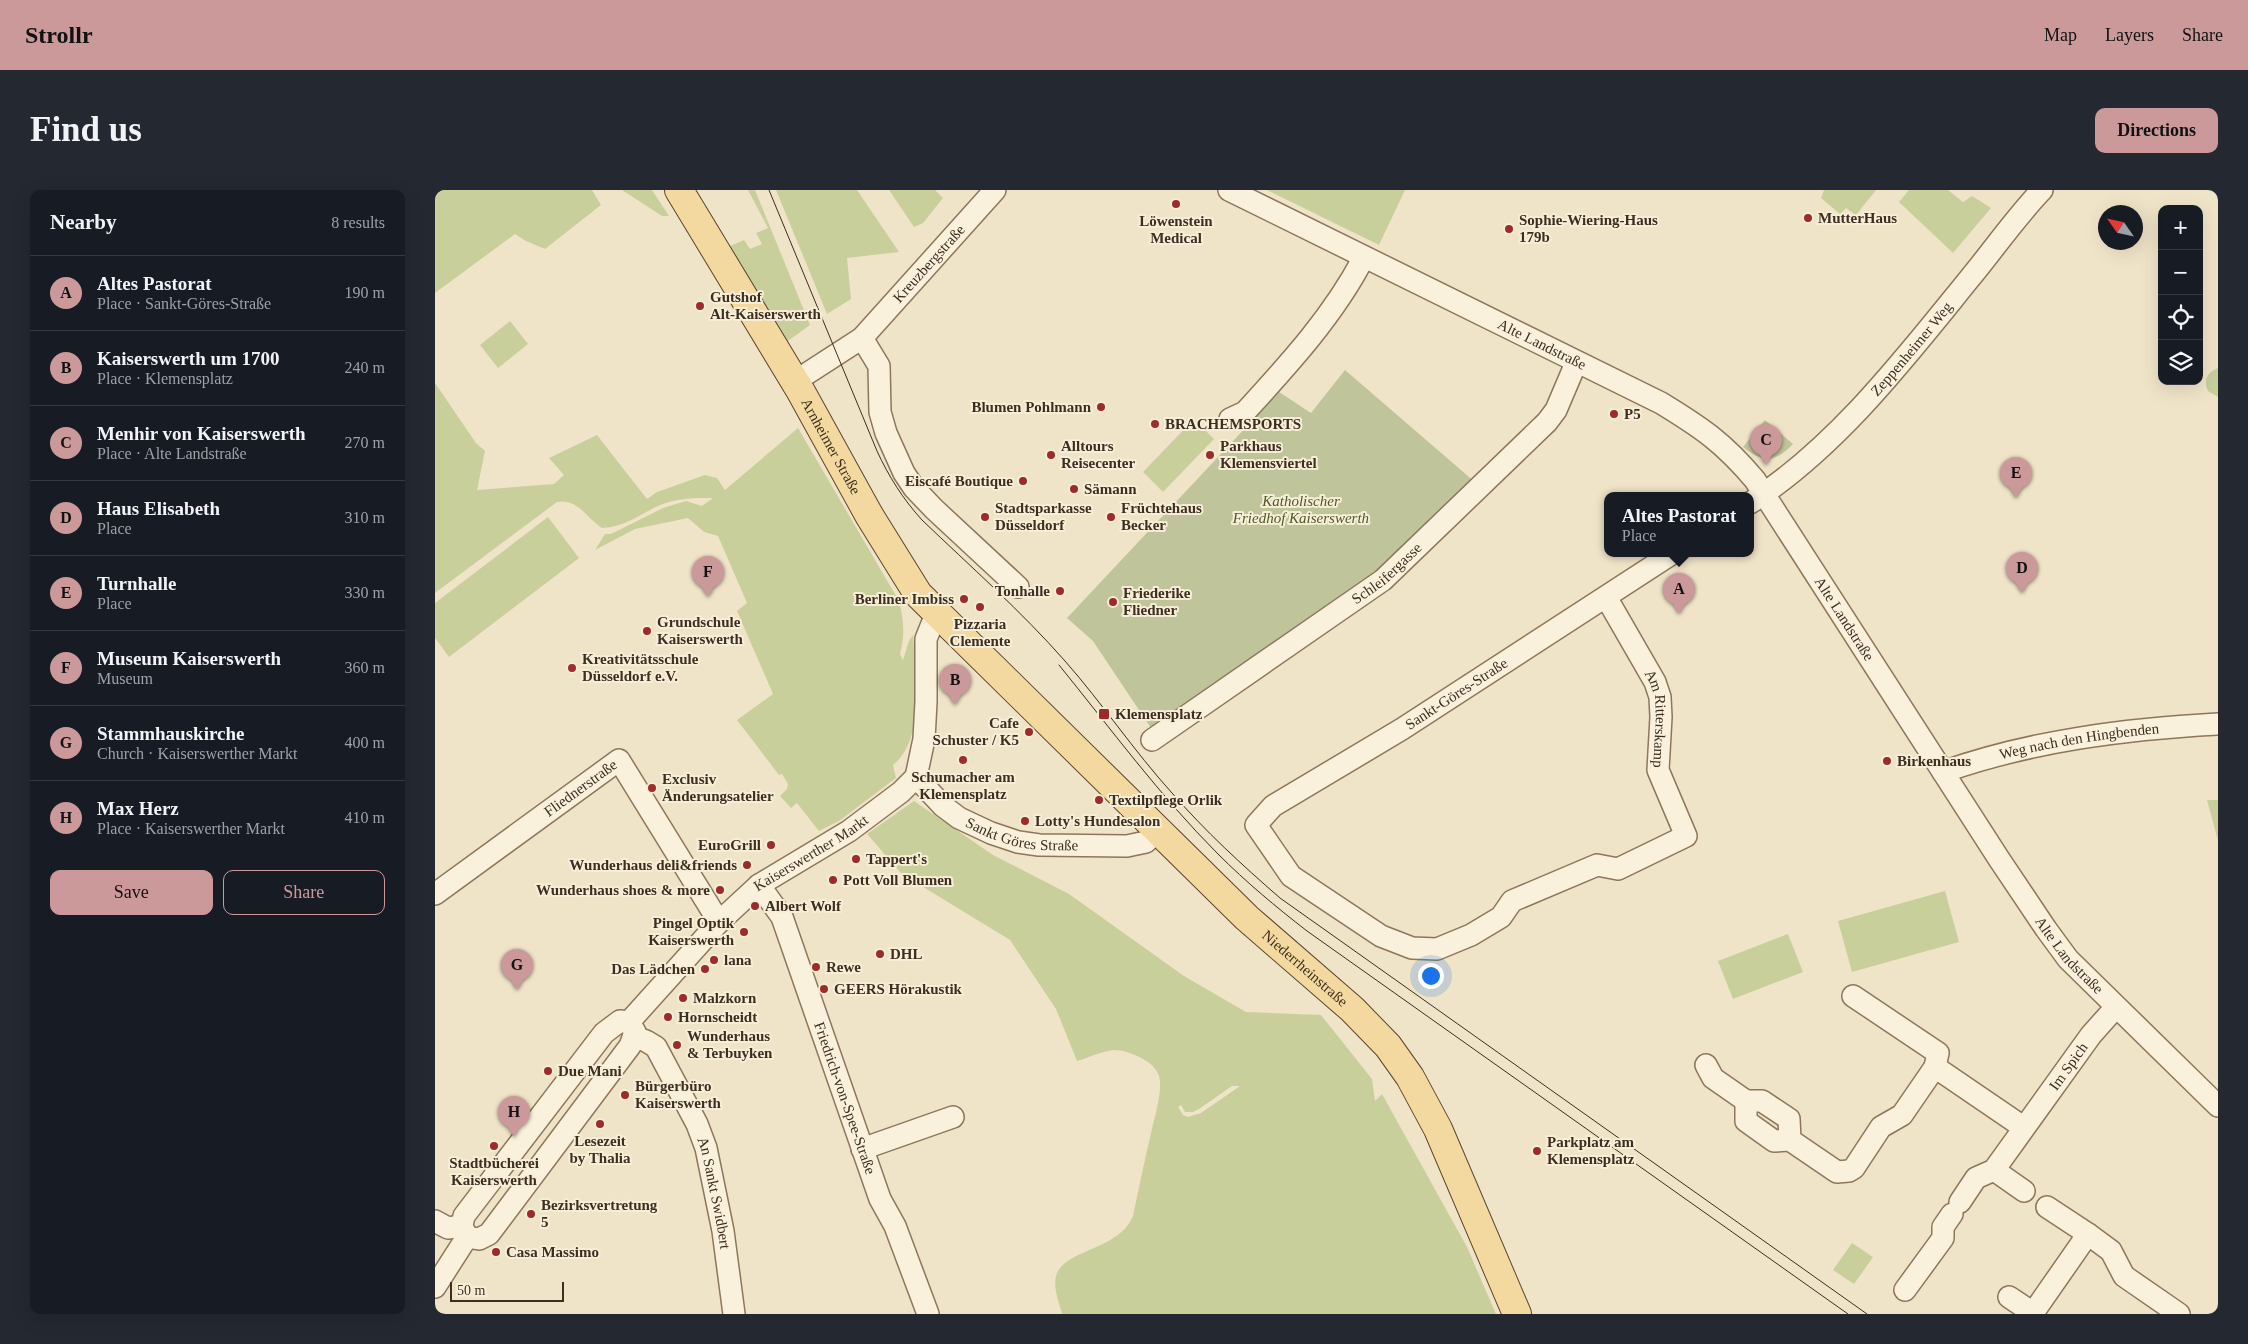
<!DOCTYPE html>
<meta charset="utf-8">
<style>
:root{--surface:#171b24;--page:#242831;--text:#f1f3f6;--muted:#9ea1a6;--line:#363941;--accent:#cc999b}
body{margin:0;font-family:"Times New Roman",serif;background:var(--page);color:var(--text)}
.controls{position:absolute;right:15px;top:15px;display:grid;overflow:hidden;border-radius:10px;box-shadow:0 5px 20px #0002}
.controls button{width:45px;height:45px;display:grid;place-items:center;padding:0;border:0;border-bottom:1px solid var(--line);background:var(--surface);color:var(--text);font:25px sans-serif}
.compass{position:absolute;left:1663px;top:15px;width:45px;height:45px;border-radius:50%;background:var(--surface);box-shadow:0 5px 20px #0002;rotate:304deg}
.scale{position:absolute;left:15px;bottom:12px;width:114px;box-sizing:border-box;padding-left:5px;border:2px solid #3d2e20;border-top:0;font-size:14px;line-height:18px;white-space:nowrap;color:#3d2e20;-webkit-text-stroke:4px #f7eed8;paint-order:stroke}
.you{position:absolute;left:995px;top:785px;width:18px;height:18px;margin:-12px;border:4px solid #fff;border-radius:50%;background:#1a73e8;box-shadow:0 0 0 8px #1a73e833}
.badge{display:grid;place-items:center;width:32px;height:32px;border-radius:50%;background:var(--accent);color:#111;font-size:16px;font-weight:700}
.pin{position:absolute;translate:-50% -41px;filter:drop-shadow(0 1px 2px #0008)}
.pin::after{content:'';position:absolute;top:26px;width:18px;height:15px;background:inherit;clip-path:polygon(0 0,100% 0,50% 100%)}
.popup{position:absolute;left:1169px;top:302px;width:150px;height:65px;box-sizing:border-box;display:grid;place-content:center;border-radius:10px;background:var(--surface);filter:drop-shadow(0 1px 4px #0005);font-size:16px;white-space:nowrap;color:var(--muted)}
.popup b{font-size:19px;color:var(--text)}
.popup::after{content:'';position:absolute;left:50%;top:100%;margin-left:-10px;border:10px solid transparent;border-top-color:var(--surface)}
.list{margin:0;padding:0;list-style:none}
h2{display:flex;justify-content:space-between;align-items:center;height:65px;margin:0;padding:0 20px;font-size:21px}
h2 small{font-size:16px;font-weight:400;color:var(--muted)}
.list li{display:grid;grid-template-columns:32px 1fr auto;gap:15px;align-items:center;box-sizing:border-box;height:75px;padding:0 20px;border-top:1px solid var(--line)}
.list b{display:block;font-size:19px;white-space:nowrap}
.list p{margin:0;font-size:16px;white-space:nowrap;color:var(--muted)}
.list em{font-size:16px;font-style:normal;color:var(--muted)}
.actions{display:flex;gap:10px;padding:15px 20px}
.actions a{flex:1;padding:11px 0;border:1px solid var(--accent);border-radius:10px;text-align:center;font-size:18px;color:var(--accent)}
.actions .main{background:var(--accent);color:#111}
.icon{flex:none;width:28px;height:28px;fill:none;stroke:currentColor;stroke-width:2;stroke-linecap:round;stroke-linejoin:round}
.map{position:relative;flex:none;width:1783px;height:1124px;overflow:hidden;border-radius:10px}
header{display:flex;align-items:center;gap:30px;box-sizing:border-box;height:70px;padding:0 25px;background:var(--accent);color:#111}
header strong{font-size:24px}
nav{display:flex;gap:28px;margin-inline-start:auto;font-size:18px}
.intro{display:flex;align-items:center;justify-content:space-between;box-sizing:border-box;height:120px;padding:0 30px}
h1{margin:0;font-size:35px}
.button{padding:12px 22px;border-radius:10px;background:var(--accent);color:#111;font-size:18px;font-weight:700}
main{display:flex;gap:30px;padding:0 30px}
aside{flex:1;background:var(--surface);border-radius:10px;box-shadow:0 5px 20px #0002}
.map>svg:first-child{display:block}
.green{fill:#c9cf9b;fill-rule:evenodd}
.cemetery{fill:#bfc49a}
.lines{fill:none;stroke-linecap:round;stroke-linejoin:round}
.minor-casing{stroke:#8d765c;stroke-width:24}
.major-casing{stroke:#5b4430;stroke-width:30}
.minor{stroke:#faf1dc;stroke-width:21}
.major{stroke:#f3d9a0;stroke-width:28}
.tram{stroke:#3d2e20;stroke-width:1}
.poi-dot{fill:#9e2a2b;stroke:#f7eed8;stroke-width:2}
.labels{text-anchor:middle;stroke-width:4;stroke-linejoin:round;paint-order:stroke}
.poi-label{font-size:15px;font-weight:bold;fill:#3d2e20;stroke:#f7eed8;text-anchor:start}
.street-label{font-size:15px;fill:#3d2e20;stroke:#f7eed8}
.park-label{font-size:15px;font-style:italic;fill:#4d5a26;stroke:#f7eed8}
</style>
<header>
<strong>Strollr</strong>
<nav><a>Map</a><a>Layers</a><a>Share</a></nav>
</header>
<div class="intro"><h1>Find us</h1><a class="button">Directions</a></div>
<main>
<aside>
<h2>Nearby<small>8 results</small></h2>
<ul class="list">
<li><span class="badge">A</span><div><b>Altes Pastorat</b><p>Place · Sankt-Göres-Straße</p></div><em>190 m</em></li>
<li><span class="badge">B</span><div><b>Kaiserswerth um 1700</b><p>Place · Klemensplatz</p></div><em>240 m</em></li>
<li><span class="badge">C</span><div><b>Menhir von Kaiserswerth</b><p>Place · Alte Landstraße</p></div><em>270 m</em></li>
<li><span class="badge">D</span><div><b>Haus Elisabeth</b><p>Place</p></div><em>310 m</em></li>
<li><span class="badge">E</span><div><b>Turnhalle</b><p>Place</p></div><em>330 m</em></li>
<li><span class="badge">F</span><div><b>Museum Kaiserswerth</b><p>Museum</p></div><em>360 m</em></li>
<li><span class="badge">G</span><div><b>Stammhauskirche</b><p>Church · Kaiserswerther Markt</p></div><em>400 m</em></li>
<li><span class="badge">H</span><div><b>Max Herz</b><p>Place · Kaiserswerther Markt</p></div><em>410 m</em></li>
</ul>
<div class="actions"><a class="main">Save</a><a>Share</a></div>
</aside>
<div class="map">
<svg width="1783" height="1124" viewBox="0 0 1783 1124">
<rect width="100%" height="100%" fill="#f0e4c8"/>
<path class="green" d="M 0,0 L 157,0 L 166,15 L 110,59 L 91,51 L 80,44 L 0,103 Z
M 187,0 L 217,0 L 234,26 L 227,26 Z
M 313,0 L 320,0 L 375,135 L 350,153 L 293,57 L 309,50 L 315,59 L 327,54 L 321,43 L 333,38 Z
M 341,0 L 422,0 L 464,62 L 412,68 L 416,109 L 392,124 Z
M 454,0 L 500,0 L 508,8 L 488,33 L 479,37 Z
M 832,0 L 970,0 L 944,55 Z
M 1389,0 L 1441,0 L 1421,25 L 1411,18 L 1405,24 L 1386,8 Z
M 1474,0 L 1513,0 L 1528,12 L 1537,6 L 1556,18 L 1518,63 L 1464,12 Z
M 75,131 L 93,154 L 63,178 L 45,155 Z
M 1783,178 L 1783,207 L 1773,201 C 1768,191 1772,182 1783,178 Z
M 0,193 L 41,253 L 50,261 L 42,300 L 119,294 L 129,285 L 114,268 L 162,245 L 212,309 L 222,302 L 270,285 L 282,288 L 290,300 L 363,238 L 464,411 C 469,431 470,445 465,464 L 468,470 L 474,451 L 478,445 C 481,482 491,549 458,575 L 461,588 L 404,631 L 384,641 L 362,613 L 356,618 L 345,606 L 352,599 L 353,594 L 347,584 L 344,585 L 302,530 L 338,504 L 302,421 L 312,413 L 283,346 L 269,342 L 253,328 L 200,339 L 160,360 L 170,344 L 176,344 L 228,318 L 251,311 L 267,316 L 278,308 C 261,308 245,308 228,314 C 207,322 192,337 167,338 C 151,328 143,308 122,312 L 0,403 Z
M 759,229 L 779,249 L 728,302 L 708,282 Z
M 113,327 L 144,368 L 14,467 L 0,448 L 0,413 Z
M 1772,610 L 1783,610 L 1783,651 Z
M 479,611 L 558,665 L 634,704 L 749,786 L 811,822 L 886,825 L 937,889 L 940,911 L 947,904 L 1032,1057 L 1061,1124 L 627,1124 C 624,1113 618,1097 621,1086 C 628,1059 684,1061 698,1026 C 704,997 710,968 717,939 C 720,924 728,901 724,886 C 720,871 693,860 679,860 C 667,861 653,868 642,871 L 621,819 L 575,750 L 467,684 L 432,644 ZM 797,896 L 805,896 L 766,923 L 753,927 L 748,925 L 743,917 L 746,915 L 750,922 L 758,922 L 764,919 Z
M 1510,701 L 1524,752 L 1417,782 L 1403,731 Z
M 1353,744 L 1368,782 L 1298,809 L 1283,771 Z
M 1417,1053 L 1438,1067 L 1419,1094 L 1398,1080 Z"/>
<path class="cemetery" d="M 910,180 L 1041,293 L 910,409 L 718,541 L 658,451 L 632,428 L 844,202 L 876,223 Z
M 1330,230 L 1358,254 C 1340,273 1328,273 1308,257 Z"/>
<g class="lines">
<defs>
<g id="minor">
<path id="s1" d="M 794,0 L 1226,213 C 1267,238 1289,253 1320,290 L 1564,669 L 1611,739 L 1633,769 L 1783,916"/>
<path d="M 427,148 L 444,176 L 445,222 L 451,243 L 469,283 L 479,298 L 499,319 L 583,397"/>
<path id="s2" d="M 359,192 L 427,148 L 560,0"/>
<path d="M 795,229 L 810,222 C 854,174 899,125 929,67"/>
<path id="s3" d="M 1315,313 C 1403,256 1470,168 1535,88 C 1559,59 1581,27 1607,0"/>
<path id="s4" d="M 1171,407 L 1220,492 L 1225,507 L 1226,527 L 1223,580 L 1251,646 L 1183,679 L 1162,675 L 1077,711 L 1066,727 L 1036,745 L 1002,759 L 977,758 L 946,746 L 856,686 L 821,635 L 838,616 L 967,539 L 1238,363"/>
<path id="s5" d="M 717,550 L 948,390 L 1112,232 L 1121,220 L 1141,173"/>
<path id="s6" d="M 1508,582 C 1596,551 1690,539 1783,534"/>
<path id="s7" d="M 481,587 L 508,616 L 524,628 L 556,643 L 583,652 L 604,655 L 692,656 L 711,652 L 722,640"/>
<path d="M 481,587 L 489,549 L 491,512 L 491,449 L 501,424"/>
<path id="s8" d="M 324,695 L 347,727 L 445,1009 L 460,1036 L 493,1124"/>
<path id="s9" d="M 0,704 L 184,570 L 284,732"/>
<path d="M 1418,806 L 1503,863 L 1500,877 L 1588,937"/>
<path d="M 185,831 L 194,832 L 200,842 L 195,856 L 54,1044 L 44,1049 L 32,1047 L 27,1036 L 29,1026 L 169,843 Z"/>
<path id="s10" d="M 194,832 L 284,732 L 324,695 L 414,641 L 466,602 L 481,587"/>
<path id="s11" d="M 200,847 L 211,851 L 221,857 L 262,934 L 271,958 L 288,1041 L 299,1124"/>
<path d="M 1271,875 L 1278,888 L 1311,911"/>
<path d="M 1355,950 L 1339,951 L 1311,931 L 1311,911 L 1327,911 L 1354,929 L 1355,950 L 1402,982 L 1414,981 L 1419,978 L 1446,937 L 1467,925 L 1500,877"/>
<path d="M 427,959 L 518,927"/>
<path d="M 1559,980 L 1589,1001"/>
<path id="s12" d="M 1525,1012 L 1541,988 L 1559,980 L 1656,845 L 1681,817"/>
<path d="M 1612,1017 L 1653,1044"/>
<path d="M 0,1031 L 13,1038 L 27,1036"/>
<path d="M 0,1097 L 32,1047"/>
<path d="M 1470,1100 L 1508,1048 L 1508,1037 L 1517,1024"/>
<path d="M 1574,1107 L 1598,1123"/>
<path d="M 1599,1124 L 1598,1123 L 1653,1044 L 1676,1061 L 1689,1086 L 1744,1124"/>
</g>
<g id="major">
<path id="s13" d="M 244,0 L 365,200 L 434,325 L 483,404 L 812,728 L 917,819 L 953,856 L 975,887 L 1003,939 L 1082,1124"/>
</g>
</defs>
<use href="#minor" class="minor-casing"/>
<use href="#major" class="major-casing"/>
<use href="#minor" class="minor"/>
<use href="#major" class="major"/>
<path class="tram" d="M 334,0 L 442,261 C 454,287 468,309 487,330 C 535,376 586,421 630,471 C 667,513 699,561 737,603 C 770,641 807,675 845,708 L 1432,1124
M 624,475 C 676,539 725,606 783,664 C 811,692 841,717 872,741 L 1413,1124"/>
</g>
<g class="poi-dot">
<circle cx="741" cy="14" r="5"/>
<circle cx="1373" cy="28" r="5"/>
<circle cx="1074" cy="39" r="5"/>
<circle cx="265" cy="116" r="5"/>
<circle cx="666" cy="217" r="5"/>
<circle cx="1179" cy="224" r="5"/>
<circle cx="720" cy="234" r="5"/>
<circle cx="616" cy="265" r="5"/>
<circle cx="775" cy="265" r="5"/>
<circle cx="588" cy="291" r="5"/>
<circle cx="639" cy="299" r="5"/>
<circle cx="550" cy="327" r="5"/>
<circle cx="676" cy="327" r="5"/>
<circle cx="625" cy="401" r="5"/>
<circle cx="529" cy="409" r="5"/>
<circle cx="678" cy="412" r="5"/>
<circle cx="545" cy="417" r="5"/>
<circle cx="212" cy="441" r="5"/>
<circle cx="137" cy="478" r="5"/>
<rect x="663" y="518" width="12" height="12" rx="2.5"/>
<circle cx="594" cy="542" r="5"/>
<circle cx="528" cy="570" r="5"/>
<circle cx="1452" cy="571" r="5"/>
<circle cx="217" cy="598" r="5"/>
<circle cx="664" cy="610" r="5"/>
<circle cx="590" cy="631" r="5"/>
<circle cx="336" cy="655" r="5"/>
<circle cx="421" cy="669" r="5"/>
<circle cx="312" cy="675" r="5"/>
<circle cx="398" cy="690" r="5"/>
<circle cx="285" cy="700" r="5"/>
<circle cx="320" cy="716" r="5"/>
<circle cx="309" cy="742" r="5"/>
<circle cx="445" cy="764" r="5"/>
<circle cx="279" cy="770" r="5"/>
<circle cx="381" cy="777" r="5"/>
<circle cx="270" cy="779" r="5"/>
<circle cx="389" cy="799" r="5"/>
<circle cx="248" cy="808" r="5"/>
<circle cx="233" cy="827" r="5"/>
<circle cx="242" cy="855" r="5"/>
<circle cx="113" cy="881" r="5"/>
<circle cx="190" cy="905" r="5"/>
<circle cx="165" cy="934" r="5"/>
<circle cx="59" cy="956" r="5"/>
<circle cx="1102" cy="961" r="5"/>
<circle cx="96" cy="1024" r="5"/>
<circle cx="61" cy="1062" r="5"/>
</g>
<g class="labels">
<g class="poi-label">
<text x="1383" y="33">MutterHaus</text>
<text x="1084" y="35">Sophie-Wiering-Haus<tspan x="1084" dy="17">179b</tspan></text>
<text x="741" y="36" text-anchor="middle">Löwenstein<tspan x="741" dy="17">Medical</tspan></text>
<text x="275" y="112">Gutshof<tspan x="275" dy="17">Alt-Kaiserswerth</tspan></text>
<text x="656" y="222" text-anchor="end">Blumen Pohlmann</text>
<text x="1189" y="229">P5</text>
<text x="730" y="239">BRACHEMSPORTS</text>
<text x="626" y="261">Alltours<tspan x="626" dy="17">Reisecenter</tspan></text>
<text x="785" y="261">Parkhaus<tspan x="785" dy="17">Klemensviertel</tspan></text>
<text x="578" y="296" text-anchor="end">Eiscafé Boutique</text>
<text x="649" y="304">Sämann</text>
<text x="560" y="323">Stadtsparkasse<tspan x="560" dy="17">Düsseldorf</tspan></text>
<text x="686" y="323">Früchtehaus<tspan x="686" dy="17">Becker</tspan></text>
<text x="615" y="406" text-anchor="end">Tonhalle</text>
<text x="688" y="408">Friederike<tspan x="688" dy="17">Fliedner</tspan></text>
<text x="519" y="414" text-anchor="end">Berliner Imbiss</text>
<text x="222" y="437">Grundschule<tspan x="222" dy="17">Kaiserswerth</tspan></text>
<text x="545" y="439" text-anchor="middle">Pizzaria<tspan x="545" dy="17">Clemente</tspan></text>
<text x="147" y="474">Kreativitätsschule<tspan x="147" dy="17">Düsseldorf e.V.</tspan></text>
<text x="680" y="529">Klemensplatz</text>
<text x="584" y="538" text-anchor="end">Cafe<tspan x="584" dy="17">Schuster / K5</tspan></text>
<text x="1462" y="576">Birkenhaus</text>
<text x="528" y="592" text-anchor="middle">Schumacher am<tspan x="528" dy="17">Klemensplatz</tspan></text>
<text x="227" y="594">Exclusiv<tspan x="227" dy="17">Änderungsatelier</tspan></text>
<text x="674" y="615">Textilpflege Orlik</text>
<text x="600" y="636">Lotty's Hundesalon</text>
<text x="326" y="660" text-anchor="end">EuroGrill</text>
<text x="431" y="674">Tappert's</text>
<text x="302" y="680" text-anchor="end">Wunderhaus deli&amp;friends</text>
<text x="408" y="695">Pott Voll Blumen</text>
<text x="275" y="705" text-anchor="end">Wunderhaus shoes &amp; more</text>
<text x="330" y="721">Albert Wolf</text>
<text x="299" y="738" text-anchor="end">Pingel Optik<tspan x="299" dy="17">Kaiserswerth</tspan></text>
<text x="455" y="769">DHL</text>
<text x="289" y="775">lana</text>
<text x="391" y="782">Rewe</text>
<text x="260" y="784" text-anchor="end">Das Lädchen</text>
<text x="399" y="804">GEERS Hörakustik</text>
<text x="258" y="813">Malzkorn</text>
<text x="243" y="832">Hornscheidt</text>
<text x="252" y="851">Wunderhaus<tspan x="252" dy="17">&amp; Terbuyken</tspan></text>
<text x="123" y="886">Due Mani</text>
<text x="200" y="901">Bürgerbüro<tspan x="200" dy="17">Kaiserswerth</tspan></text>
<text x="165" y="956" text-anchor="middle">Lesezeit<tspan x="165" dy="17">by Thalia</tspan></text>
<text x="1112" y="957">Parkplatz am<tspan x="1112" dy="17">Klemensplatz</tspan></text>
<text x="59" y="978" text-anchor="middle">Stadtbücherei<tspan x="59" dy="17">Kaiserswerth</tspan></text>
<text x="106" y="1020">Bezirksvertretung<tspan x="106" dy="17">5</tspan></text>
<text x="71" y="1067">Casa Massimo</text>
</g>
<g class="street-label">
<text dy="5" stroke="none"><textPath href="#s2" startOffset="181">Kreuzbergstraße</textPath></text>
<text dy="5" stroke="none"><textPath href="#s1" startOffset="349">Alte Landstraße</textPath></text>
<text dy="5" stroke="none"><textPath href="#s3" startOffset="224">Zeppenheimer Weg</textPath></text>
<text dy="5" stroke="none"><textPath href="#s13" startOffset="298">Arnheimer Straße</textPath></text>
<text dy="5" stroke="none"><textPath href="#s5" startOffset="288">Schleifergasse</textPath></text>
<text dy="5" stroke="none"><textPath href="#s1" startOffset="769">Alte Landstraße</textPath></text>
<text dy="5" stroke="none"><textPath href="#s4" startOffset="1008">Sankt-Göres-Straße</textPath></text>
<text dy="5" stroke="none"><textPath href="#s4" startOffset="135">Am Ritterskamp</textPath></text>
<text dy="5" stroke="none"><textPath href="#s6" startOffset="140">Weg nach den Hingbenden</textPath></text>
<text dy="5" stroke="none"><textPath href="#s9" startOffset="180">Fliednerstraße</textPath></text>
<text dy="5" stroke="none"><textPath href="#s7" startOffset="126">Sankt Göres Straße</textPath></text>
<text dy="5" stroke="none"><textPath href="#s10" startOffset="250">Kaiserswerther Markt</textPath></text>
<text dy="5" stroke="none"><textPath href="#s1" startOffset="1174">Alte Landstraße</textPath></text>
<text dy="5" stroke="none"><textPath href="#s13" startOffset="1008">Niederrheinstraße</textPath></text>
<text dy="5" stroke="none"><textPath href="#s12" startOffset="176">Im Spich</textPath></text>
<text dy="5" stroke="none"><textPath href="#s8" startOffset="231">Friedrich-von-Spee-Straße</textPath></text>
<text dy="5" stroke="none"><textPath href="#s11" startOffset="182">An Sankt Swidbert</textPath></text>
</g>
<g class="park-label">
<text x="866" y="316">Katholischer<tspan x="866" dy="17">Friedhof Kaiserswerth</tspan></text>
</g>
</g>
</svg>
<div class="controls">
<button>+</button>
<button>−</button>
<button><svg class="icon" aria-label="locate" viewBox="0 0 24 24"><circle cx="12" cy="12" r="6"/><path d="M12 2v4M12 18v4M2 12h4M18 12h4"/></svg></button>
<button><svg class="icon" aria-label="layers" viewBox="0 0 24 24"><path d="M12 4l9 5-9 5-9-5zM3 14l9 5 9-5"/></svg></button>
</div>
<svg class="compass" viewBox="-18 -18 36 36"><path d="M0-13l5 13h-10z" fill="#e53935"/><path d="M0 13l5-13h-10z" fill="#9ea1a6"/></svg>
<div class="scale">50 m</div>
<div class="you"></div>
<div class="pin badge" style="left:1244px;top:424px">A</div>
<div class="popup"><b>Altes Pastorat</b>Place</div>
<div class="pin badge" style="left:520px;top:515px">B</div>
<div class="pin badge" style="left:1331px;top:275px">C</div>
<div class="pin badge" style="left:1587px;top:403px">D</div>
<div class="pin badge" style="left:1581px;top:308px">E</div>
<div class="pin badge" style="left:273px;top:407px">F</div>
<div class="pin badge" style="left:82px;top:800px">G</div>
<div class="pin badge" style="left:79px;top:947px">H</div>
</div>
</main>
